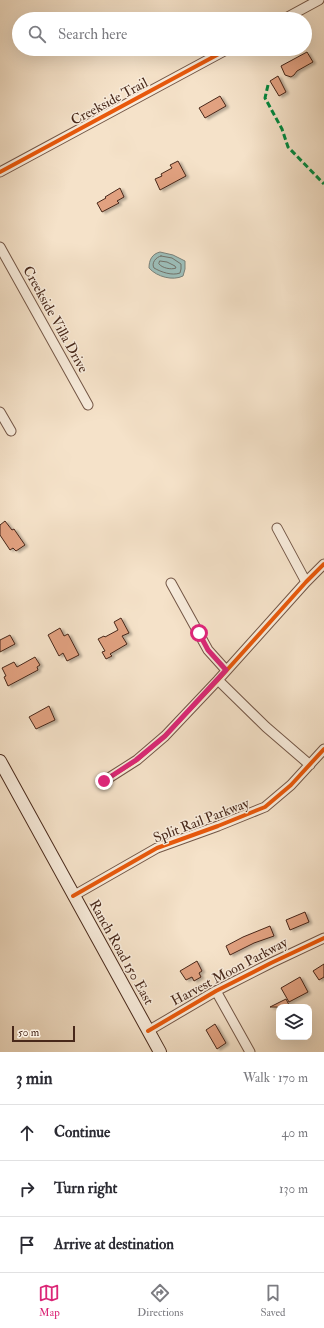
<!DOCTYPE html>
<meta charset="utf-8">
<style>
:root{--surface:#fff;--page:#f7f7f7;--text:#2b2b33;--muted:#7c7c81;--line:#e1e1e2;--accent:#db2777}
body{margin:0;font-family:"IM FELL Double Pica",serif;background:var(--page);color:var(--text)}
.controls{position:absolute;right:12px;bottom:12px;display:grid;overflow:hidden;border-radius:8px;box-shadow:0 4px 16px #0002}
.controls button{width:36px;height:36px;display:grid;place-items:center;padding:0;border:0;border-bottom:1px solid var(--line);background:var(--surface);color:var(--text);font:20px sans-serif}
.scale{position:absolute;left:12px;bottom:10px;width:63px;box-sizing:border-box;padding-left:4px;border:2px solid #48281a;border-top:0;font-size:11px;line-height:14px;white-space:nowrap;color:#48281a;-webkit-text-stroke:3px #f8ecdc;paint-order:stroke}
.stop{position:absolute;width:12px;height:12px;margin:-9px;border:3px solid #db2777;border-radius:50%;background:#fff}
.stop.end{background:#db2777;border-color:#fff;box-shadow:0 1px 4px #0008}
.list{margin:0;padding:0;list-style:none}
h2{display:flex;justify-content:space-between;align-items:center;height:52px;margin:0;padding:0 16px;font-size:17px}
h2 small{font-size:13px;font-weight:400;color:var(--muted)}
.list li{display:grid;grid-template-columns:26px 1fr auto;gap:12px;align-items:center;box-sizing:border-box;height:56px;padding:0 16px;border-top:1px solid var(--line)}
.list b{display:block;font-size:15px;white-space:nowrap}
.list em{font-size:13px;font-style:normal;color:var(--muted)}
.icon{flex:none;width:22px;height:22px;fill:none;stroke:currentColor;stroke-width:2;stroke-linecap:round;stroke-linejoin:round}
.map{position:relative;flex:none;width:324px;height:1052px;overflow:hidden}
.search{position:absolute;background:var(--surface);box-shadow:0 4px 16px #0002;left:12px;right:12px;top:12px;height:44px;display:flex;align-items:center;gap:10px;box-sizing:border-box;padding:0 14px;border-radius:22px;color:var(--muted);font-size:15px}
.sheet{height:220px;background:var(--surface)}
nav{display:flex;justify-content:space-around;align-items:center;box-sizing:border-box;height:56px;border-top:1px solid var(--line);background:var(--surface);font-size:11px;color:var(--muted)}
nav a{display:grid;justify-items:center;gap:2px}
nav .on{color:var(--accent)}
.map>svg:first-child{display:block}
.water{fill:#9cbdb8;stroke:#7a8179}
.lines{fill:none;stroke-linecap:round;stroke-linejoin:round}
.shore{stroke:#727269;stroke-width:1}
.building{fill:#e1a180;stroke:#48281a;filter:url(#shadow)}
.minor-casing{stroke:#735646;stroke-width:11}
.secondary-casing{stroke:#48281a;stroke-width:14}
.minor{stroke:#f8ecdc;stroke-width:9}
.secondary{stroke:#f8ecdc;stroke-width:12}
.quiet{stroke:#00873e;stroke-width:3;stroke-dasharray:6 3;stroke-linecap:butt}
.cycleway-casing{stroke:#f8ecdc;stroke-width:6}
.cycleway{stroke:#e8590c;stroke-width:4}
.route{stroke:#db2777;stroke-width:5}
.labels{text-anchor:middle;stroke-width:3;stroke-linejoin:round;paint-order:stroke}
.street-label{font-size:14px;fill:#48281a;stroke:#f8ecdc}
</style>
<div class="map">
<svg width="324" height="1052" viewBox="0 0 324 1052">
<defs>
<filter id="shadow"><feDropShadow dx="3" dy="1.5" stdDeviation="1" flood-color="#0004"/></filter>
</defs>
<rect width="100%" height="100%" fill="#f5e2c9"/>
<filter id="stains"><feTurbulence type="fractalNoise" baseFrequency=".005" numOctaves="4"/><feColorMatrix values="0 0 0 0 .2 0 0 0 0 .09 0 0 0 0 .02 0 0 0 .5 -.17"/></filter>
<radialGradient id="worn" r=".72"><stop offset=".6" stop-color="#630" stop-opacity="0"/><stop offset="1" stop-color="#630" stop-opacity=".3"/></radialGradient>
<path class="water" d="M 160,252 L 173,255 L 185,261 L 185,269 L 183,276 C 173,281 157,277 149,268 C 149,260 152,254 160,252 Z"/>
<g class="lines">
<path class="shore" d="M 161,256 L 172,258 L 181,264 L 181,269 L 180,273 C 172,276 161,272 154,268 C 151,263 156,257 161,256 Z
M 160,261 L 167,262 L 175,266 L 176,268 C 171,270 162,268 159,264 Z"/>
</g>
<path class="building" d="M 307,52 L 313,62 L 297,71 L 294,75 L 291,77 L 285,75 L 281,66 Z
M 278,76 L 286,92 L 279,96 L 270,81 Z
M 220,96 L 226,106 L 205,118 L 199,108 Z
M 178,161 L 186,176 L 160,190 L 155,179 L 162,176 L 161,174 L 172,168 L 170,165 Z
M 120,188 L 124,197 L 117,201 L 119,203 L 102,212 L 97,203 L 106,198 L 105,197 Z
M 5,521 L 12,530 L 14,529 L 16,532 L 25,545 L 16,551 L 13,548 L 10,550 L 0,535 L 0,525 Z
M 121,618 L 129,633 L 122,636 L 127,644 L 110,654 L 112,656 L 106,659 L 102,652 L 105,651 L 98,639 L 104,636 L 105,637 L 118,630 L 114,622 Z
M 60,628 L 64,636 L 68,634 L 79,655 L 67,661 L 63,653 L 59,656 L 48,635 Z
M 10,635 L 15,644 L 0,652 L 0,640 Z
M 35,657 L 40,665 L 37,667 L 38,670 L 8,686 L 4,677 L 6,676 L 2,668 L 14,662 L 17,667 Z
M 49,706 L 55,720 L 36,729 L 29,717 Z
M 305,912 L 309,922 L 290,930 L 286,920 Z
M 270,926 L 274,936 L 254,943 L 230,955 L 226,946 L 243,937 Z
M 197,961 L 202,971 L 199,973 L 201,977 L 194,981 L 192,977 L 186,980 L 180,971 Z
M 324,964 L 324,977 L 319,980 L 313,971 Z
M 300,977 L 308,992 L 289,1002 L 281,988 Z
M 286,999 L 290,1007 L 270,1007 Z
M 215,1024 L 226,1043 L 217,1049 L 206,1030 Z"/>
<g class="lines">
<defs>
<path id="minor" d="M 284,19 L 319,0
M 0,172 L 228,49
M 0,247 L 88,405
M 0,412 L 11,431
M 277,528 L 306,582
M 171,583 L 208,650 L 226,670
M 218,680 L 266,727 L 310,765
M 104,781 L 137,760 L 165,736 L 218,680 L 306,582 L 324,564
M 73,896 L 157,848 L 218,826 L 265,807 L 291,785 L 324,749
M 216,991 L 250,1052
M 148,1031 L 216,991 L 271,963 L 324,938"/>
<path id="secondary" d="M 0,761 L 160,1052"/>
</defs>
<use href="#minor" class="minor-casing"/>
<use href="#secondary" class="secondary-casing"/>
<use href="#minor" class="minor"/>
<use href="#secondary" class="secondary"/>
<path class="quiet" d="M 268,85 L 265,98 L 282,129 L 288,147 L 324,184"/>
<defs>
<path id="cycleway" d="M 0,172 L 228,49
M 104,781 L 137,760 L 165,736 L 218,680 L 306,582 L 324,564
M 73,896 L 157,848 L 218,826 L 265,807 L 291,785 L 324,749
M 148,1031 L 216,991 L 271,963 L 324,938"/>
</defs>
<use href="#cycleway" class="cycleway-casing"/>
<use href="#cycleway" class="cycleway"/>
</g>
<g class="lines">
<path class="route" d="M 104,781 L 136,760 L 165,736 L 226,670 L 208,650 L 199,633"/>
</g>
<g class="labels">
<g class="street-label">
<text transform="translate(109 101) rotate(-28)" y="5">Creekside Trail</text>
<text transform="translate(56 319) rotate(61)" y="5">Creekside Villa Drive</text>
<text transform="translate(201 820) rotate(-21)" y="5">Split Rail Parkway</text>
<text transform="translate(122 952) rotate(61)" y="5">Ranch Road 150 East</text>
<text transform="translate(229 971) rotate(-28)" y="5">Harvest Moon Parkway</text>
</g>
</g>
<rect width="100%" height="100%" filter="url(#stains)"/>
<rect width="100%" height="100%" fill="url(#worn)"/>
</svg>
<div class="controls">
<button><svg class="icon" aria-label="layers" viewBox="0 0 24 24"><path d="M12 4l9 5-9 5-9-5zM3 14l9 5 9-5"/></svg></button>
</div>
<div class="scale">50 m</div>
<div class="stop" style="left:199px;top:633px"></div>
<div class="stop end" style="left:104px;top:781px"></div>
<div class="search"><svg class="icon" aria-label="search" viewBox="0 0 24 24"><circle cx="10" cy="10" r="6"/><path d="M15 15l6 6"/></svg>Search here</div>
</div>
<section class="sheet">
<h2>3 min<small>Walk · 170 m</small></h2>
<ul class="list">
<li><svg class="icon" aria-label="ahead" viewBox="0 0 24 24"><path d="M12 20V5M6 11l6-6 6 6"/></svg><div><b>Continue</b></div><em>40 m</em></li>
<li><svg class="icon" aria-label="right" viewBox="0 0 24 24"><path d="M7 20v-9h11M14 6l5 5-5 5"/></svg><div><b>Turn right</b></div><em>130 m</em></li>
<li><svg class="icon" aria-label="arrive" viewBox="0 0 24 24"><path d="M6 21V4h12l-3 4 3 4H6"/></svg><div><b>Arrive at destination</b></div></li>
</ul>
</section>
<nav>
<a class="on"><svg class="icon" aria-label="map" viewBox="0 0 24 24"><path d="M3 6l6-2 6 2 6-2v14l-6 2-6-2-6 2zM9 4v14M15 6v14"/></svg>Map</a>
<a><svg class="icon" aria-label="directions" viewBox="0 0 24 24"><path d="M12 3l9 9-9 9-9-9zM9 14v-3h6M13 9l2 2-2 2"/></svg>Directions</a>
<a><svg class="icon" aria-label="saved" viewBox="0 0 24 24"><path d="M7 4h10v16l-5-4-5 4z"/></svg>Saved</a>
</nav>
